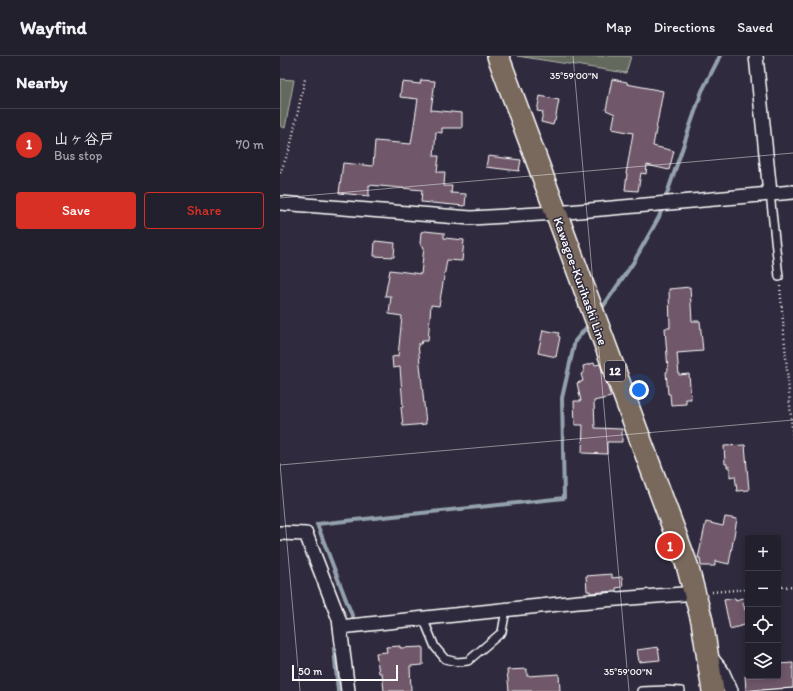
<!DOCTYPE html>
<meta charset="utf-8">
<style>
:root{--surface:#23202e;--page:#2f2d3a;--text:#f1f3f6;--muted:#a3a3aa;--line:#403e4a;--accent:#d93025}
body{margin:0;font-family:Itim,"Klee One",sans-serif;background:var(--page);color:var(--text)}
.controls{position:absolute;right:12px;bottom:12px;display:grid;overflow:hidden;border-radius:4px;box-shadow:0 2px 10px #0003}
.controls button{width:36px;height:36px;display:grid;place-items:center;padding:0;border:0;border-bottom:1px solid var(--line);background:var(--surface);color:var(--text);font:20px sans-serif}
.scale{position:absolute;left:12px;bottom:10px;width:106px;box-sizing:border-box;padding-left:4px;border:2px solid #fff;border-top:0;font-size:11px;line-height:14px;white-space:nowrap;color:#fff;-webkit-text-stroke:3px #2f2a3d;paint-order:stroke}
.you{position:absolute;left:359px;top:334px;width:14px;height:14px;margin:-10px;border:3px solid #fff;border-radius:50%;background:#1a73e8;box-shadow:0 0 0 6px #1a73e833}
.badge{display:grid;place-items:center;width:26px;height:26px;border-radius:50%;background:var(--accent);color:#fff;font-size:13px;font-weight:700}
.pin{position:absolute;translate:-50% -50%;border:2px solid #fff;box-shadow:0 1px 4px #0006}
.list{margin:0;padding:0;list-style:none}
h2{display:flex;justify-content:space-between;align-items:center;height:52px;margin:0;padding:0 16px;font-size:17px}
h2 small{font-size:13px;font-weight:400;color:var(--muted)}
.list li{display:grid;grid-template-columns:26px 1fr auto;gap:12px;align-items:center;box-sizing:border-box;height:72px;padding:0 16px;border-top:1px solid var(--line)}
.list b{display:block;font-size:15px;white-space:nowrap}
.list p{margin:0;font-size:13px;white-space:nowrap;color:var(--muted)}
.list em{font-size:13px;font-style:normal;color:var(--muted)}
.actions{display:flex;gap:8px;padding:12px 16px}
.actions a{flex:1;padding:9px 0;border:1px solid var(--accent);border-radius:4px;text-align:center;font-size:14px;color:var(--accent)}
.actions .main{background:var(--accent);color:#fff}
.icon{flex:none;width:22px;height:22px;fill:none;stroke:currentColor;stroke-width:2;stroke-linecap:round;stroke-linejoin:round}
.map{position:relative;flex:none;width:513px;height:635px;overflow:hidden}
header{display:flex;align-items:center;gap:24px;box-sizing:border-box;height:56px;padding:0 20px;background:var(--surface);border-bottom:1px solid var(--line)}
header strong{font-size:19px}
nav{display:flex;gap:22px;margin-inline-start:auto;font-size:14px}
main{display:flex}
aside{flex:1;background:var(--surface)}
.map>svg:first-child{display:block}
.green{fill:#646a5d;stroke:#b2b4ae}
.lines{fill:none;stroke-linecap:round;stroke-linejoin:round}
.stream{stroke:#94a2ad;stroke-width:4}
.building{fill:#6f596b;stroke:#fff}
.lane-casing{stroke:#fff;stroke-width:10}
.street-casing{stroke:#fff;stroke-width:16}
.primary-casing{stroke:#fff;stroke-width:24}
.path{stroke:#fff;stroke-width:2.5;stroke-dasharray:1 3;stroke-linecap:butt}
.lane{stroke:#2f2a3d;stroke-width:7}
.street{stroke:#2f2a3d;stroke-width:13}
.primary{stroke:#78695c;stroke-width:21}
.ticks{fill:none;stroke:#fff;stroke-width:1;stroke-opacity:0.45}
.labels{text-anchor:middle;stroke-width:3;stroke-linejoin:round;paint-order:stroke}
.shield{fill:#2f2a3d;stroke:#c1bfc5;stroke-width:1}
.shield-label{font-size:12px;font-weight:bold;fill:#fff}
.street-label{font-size:13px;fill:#fff;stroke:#2f2a3d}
.ticks-label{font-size:10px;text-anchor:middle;fill:#fff;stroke:#2f2a3d;stroke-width:3;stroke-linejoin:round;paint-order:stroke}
</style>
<header>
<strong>Wayfind</strong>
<nav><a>Map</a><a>Directions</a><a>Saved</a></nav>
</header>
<main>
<aside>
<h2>Nearby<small></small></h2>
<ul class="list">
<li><span class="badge">1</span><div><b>山ヶ谷戸</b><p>Bus stop</p></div><em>70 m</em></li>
</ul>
<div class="actions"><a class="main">Save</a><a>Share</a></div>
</aside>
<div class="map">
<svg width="513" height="635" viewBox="0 0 513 635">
<rect width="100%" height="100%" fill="#2f2a3d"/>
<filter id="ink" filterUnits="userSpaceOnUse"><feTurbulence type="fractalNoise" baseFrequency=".025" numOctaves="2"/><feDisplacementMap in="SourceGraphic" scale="8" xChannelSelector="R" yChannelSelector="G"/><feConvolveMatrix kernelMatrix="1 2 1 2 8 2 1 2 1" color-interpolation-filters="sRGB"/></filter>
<g filter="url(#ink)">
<path class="green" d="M 237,0 L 351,0 L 346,17 Z
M 0,23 L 14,24 L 5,72 L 0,70 Z"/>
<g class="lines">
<path class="stream" d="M 320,255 L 353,207 L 379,161 L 422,35 L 440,0
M 70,567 L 73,562 L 37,468 L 284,442 L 282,342 L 295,285 L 310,267
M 58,586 L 54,592 L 58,635"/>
</g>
<path class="building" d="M 332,23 L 347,26 L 347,28 L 383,35 L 373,90 L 394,95 L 389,114 L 367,109 L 366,118 L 361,117 L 358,135 L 345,134 L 347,118 L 346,118 L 353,77 L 332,73 L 335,58 L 326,54 Z
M 141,24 L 155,25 L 151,54 L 182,57 L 182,72 L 162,72 L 162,77 L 156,76 L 154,100 L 159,100 L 157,116 L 165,116 L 164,130 L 172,130 L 171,137 L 186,138 L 185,150 L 141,146 L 142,134 L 89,129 L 89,140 L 59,137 L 63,107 L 93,110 L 95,85 L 131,88 L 138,43 L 120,41 L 122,26 L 140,28 Z
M 260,40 L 279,44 L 275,65 L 274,65 L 273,69 L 261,66 L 263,56 L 257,55 Z
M 208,100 L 241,104 L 239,115 L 206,111 Z
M 145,175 L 164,177 L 164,182 L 184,184 L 182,205 L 167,204 L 159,250 L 151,249 L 148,285 L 142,285 L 141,288 L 138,288 L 146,368 L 123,370 L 121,351 L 123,351 L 120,311 L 113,312 L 112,301 L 118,300 L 122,260 L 109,258 L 111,240 L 105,240 L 110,214 L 141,218 L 144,191 L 140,188 L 141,176 Z
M 95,185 L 115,187 L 114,201 L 94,200 Z
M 410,231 L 412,265 L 420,265 L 423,295 L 397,297 L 399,319 L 409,318 L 411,343 L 406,343 L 406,348 L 391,349 L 390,338 L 388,338 L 386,316 L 388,315 L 385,272 L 390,272 L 389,233 Z
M 263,274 L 279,277 L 278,280 L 280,281 L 276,301 L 258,297 Z
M 314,307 L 315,309 L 320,308 L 331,341 L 314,345 L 315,372 L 342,373 L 342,386 L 327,386 L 327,398 L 302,397 L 303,369 L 295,369 L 294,345 L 301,345 L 297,327 L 303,325 L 301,318 L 304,317 L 303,310 Z
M 465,389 L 469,434 L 457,435 L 455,420 L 450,421 L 450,411 L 447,411 L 447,408 L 445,408 L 444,390 Z
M 445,461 L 457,463 L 449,508 L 435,505 L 435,510 L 421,510 L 420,502 L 418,502 L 426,466 L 443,470 Z
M 332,518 L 332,522 L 342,521 L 343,531 L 336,532 L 336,535 L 310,537 L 310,535 L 307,535 L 306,520 Z
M 455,542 L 456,544 L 462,542 L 465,554 L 468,553 L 468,568 L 450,573 L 444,544 Z
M 120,590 L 120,592 L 143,591 L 143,609 L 130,610 L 131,635 L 104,635 L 102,617 L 99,617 L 96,597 L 107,596 L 106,591 Z
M 378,591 L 380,604 L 359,606 L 357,594 Z
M 513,607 L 513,632 L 466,635 L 465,620 L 498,620 L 498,608 Z
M 247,613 L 247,620 L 279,618 L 280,635 L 229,635 L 227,614 Z"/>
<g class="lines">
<defs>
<path id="lane" d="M 490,137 L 499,221
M 143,562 L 155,591 L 165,603 L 177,606 L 188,605 L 222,576 L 226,553
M 361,635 L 386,634 L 401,635"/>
<path id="street" d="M 476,0 L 490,137
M 0,147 L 191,162 L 276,157 L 513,136
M 0,477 L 26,478 L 59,563 L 68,635
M 60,571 L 298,546 L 416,537
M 429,599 L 442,615 L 451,635"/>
<path id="primary" d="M 218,0 L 407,509 L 422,565 L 433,635"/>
</defs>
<use href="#lane" class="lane-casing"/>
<use href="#street" class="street-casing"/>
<use href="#primary" class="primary-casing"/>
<path class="path" d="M 0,117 L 10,92 L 25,23
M 500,230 L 513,385
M 498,531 L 513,530
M 432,536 L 468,533"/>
<use href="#lane" class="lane"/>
<use href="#street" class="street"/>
<use href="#primary" class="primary"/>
</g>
</g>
<path class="ticks" d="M 293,0 L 349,635M 0,142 L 513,97M 0,407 L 20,635M 0,409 L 513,364M 470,635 L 513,631"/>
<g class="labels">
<rect class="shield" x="325" y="305" width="20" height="20" rx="3"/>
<g class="shield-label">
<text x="335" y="319">12</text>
</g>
<g class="street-label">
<text transform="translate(301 225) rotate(70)" y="5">Kawagoe-Kurihashi Line</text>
</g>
</g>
<g class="ticks-label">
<text x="294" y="23">35°59'00"N</text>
<text x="348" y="619">35°59'00"N</text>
</g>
</svg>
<div class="controls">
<button>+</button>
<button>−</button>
<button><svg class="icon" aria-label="locate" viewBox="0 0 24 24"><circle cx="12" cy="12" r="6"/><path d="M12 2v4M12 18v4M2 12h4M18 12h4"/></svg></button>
<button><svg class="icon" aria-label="layers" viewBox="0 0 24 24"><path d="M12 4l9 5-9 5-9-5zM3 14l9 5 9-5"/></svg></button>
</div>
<div class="scale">50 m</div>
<div class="you"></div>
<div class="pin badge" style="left:390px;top:490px">1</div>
</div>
</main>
